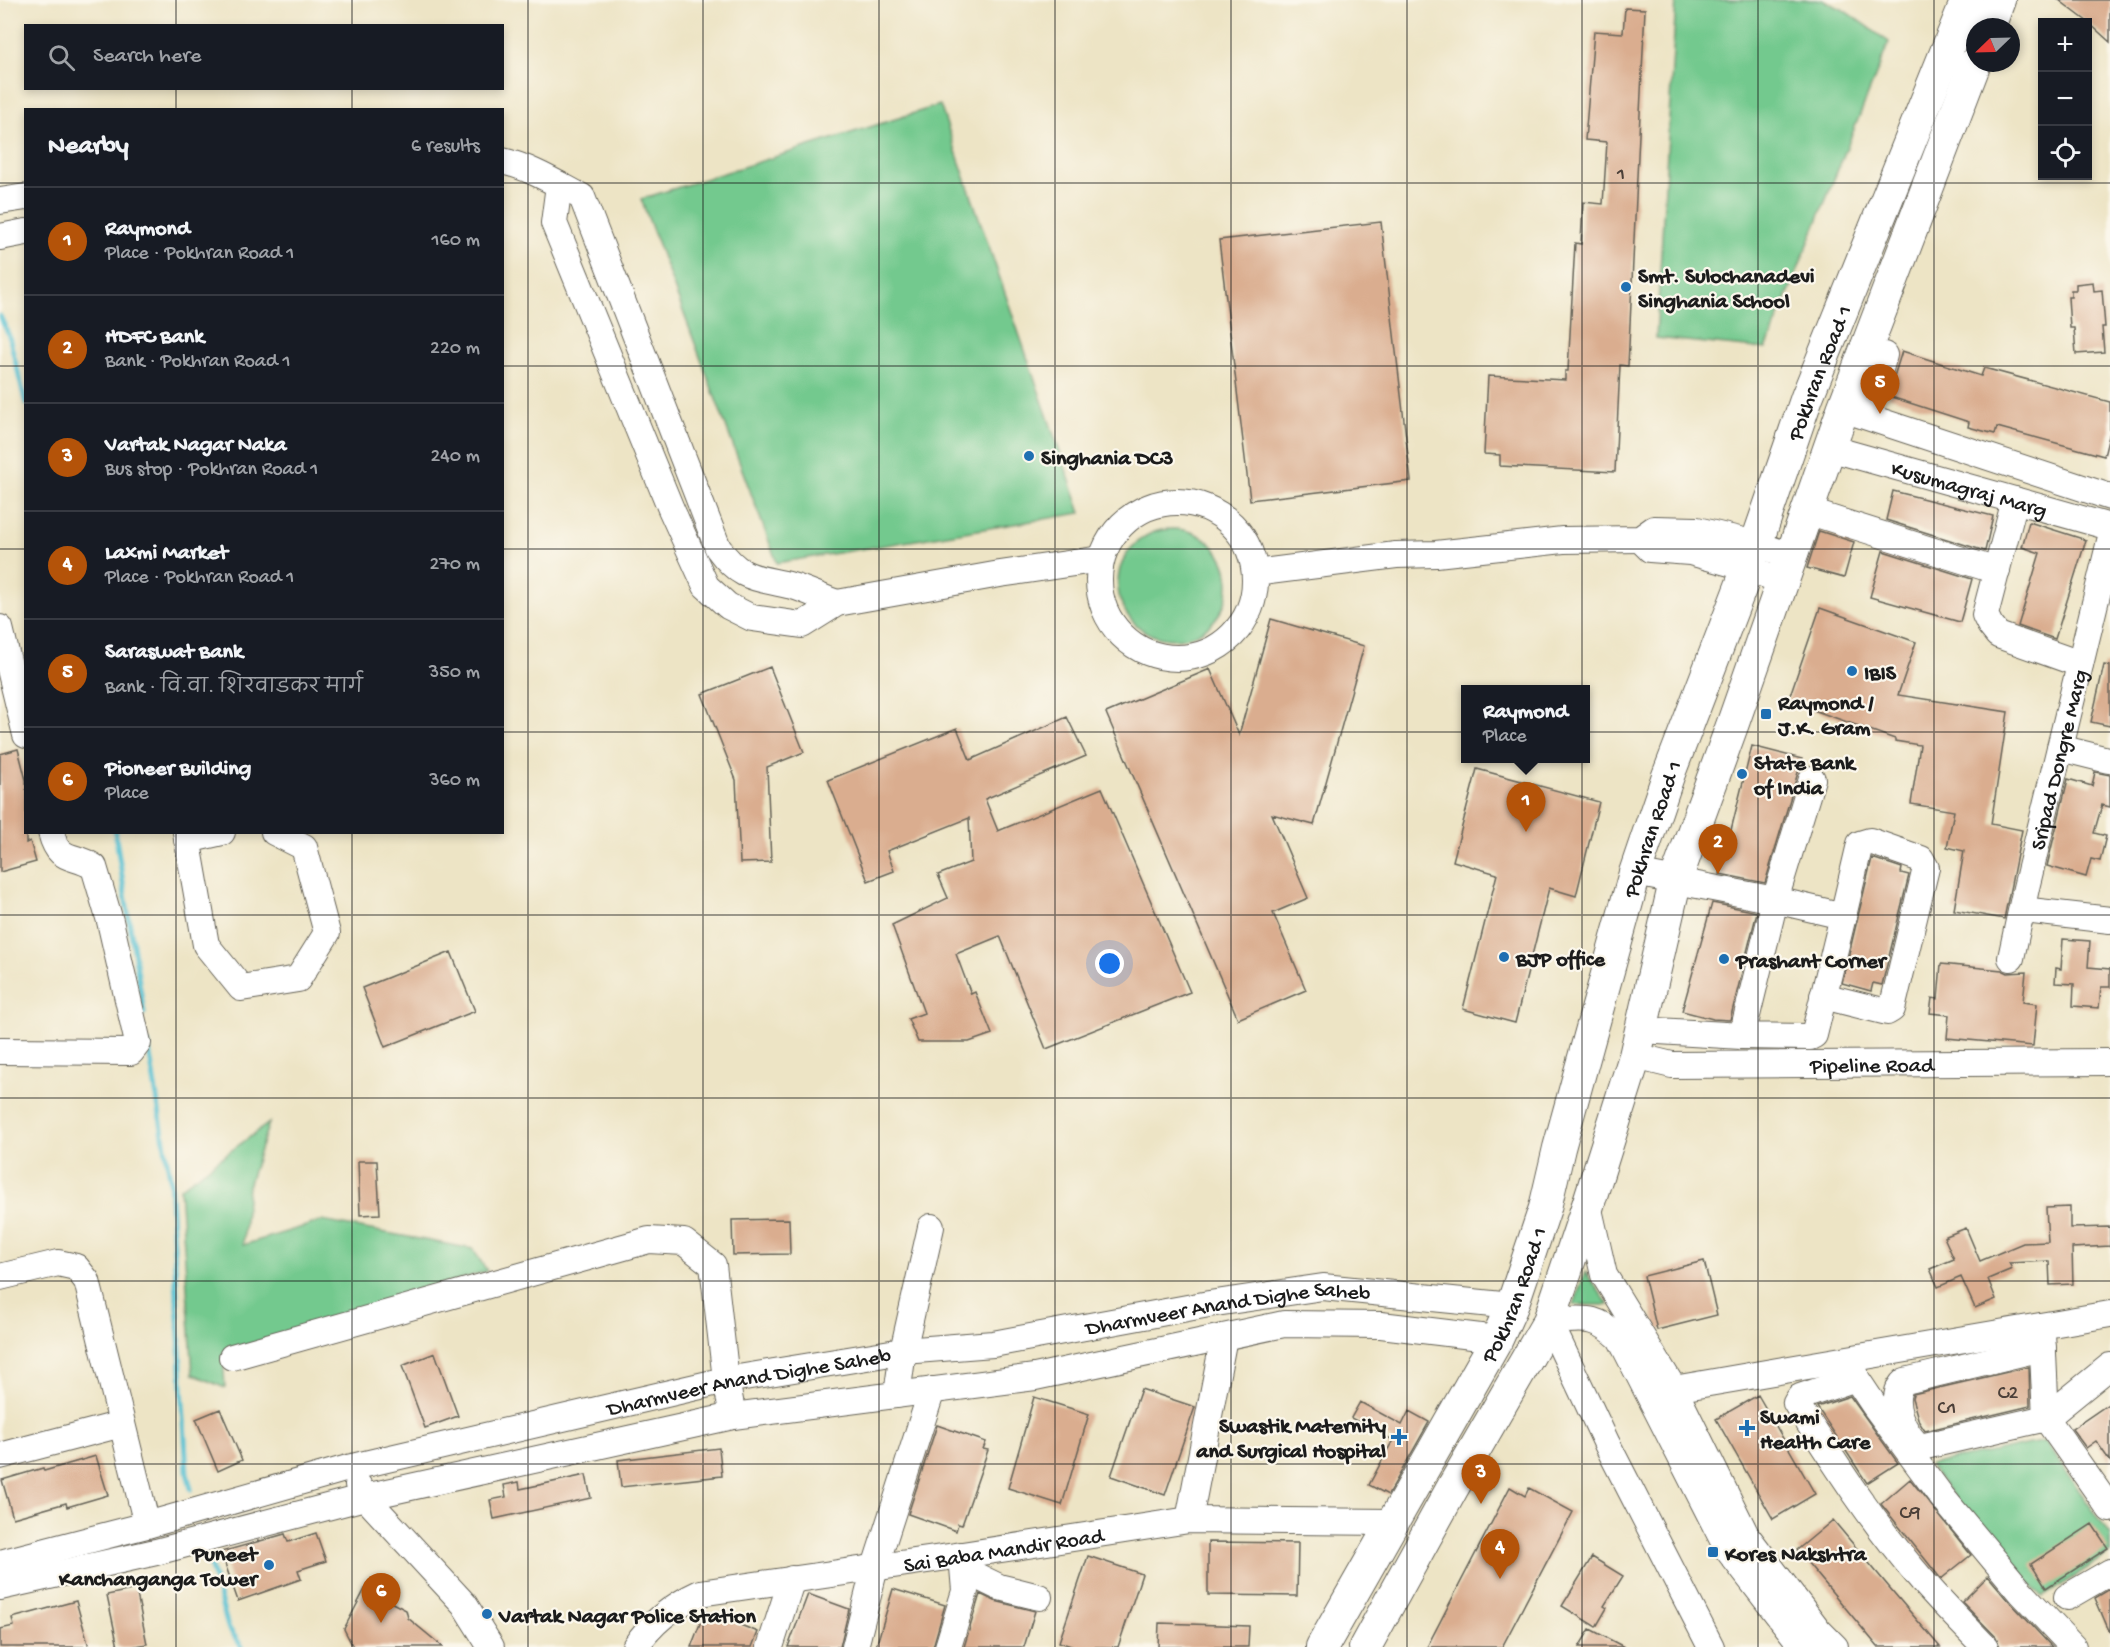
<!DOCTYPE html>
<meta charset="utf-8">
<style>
:root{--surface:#171b24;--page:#20242c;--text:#f1f3f6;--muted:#9ea1a6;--line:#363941;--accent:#b45309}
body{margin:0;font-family:"Gochi Hand","Playpen Sans Deva",sans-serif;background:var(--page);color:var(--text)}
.controls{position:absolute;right:18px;top:18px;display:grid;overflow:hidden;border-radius:0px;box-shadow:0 3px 9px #0003}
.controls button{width:54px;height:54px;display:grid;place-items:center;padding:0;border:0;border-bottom:2px solid var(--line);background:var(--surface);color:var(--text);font:30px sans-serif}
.compass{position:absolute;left:1966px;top:18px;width:54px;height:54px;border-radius:50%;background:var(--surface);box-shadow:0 3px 9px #0003;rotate:247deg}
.you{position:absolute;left:1110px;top:964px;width:21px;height:21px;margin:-15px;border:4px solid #fff;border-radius:50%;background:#1a73e8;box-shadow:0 0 0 9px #1a73e833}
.badge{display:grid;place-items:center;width:39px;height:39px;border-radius:50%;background:var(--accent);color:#fff;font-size:20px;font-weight:700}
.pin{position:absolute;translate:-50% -50px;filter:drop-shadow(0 2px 3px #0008)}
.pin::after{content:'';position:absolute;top:32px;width:21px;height:18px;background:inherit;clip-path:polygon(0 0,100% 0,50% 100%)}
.popup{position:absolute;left:1461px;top:685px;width:129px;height:78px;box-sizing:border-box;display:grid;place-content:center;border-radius:0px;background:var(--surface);filter:drop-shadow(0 2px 4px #0005);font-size:20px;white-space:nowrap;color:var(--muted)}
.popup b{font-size:22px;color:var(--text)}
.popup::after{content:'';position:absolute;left:50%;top:100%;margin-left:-12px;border:12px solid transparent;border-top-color:var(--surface)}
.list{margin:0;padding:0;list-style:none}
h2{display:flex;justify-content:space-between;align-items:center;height:78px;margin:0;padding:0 24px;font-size:26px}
h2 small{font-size:20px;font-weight:400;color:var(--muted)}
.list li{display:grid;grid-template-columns:39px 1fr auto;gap:18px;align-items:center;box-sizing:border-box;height:108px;padding:0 24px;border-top:2px solid var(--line)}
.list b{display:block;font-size:22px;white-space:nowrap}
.list p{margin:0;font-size:20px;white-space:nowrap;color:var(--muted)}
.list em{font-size:20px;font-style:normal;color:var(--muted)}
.icon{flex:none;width:33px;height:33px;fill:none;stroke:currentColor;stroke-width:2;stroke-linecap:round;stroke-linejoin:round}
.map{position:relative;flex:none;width:2110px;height:1647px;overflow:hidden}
.search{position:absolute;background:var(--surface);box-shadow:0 3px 9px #0003;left:24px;top:24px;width:480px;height:66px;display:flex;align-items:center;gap:15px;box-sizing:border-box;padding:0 21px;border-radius:0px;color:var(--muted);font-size:22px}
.panel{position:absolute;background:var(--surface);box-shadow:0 3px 9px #0003;left:24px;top:108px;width:480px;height:726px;border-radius:0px}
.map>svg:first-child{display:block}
.green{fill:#73c98e;stroke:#487255;stroke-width:1.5}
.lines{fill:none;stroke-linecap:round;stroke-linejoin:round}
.stream{stroke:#55c0d1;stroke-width:5}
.building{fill:#daad8f}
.minor-casing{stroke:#656257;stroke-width:28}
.major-casing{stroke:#656257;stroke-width:34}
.minor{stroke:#fff;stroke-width:26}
.major{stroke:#fff;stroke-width:32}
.grid{fill:none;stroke:#1c1c1c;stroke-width:1.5;stroke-opacity:0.55}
.poi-dot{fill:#1f6fb2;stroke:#fbf7ec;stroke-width:2}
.labels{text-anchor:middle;stroke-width:4.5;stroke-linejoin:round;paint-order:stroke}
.number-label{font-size:20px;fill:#4c4039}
.poi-label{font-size:22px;font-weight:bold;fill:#1c1c1c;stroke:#fbf7ec;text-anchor:start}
.street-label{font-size:22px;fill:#1c1c1c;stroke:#fbf7ec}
</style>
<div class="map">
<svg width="2110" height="1647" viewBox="0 0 2110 1647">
<rect width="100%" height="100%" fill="#fbf7ec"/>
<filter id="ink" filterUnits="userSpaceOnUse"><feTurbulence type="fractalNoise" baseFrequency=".0167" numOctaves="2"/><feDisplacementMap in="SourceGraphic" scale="12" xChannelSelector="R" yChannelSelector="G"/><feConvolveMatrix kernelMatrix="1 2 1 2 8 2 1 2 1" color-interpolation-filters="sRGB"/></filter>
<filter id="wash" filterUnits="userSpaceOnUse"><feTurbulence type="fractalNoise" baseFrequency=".008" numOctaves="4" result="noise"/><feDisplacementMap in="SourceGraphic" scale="24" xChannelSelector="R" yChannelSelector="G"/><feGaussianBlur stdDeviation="1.35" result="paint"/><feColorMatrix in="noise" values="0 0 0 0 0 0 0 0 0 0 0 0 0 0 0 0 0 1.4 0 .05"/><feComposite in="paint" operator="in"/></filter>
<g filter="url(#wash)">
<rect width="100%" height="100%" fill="#ede4c5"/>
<path class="green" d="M 1676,0 L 1822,0 L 1842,9 L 1889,42 L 1766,349 L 1656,338 Z
M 940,105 L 1081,513 L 777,563 L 641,199 Z
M1118 584a55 55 0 1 1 110 0a55 55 0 1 1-110 0Z
M 269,1123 L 248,1186 L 243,1245 L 322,1221 L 473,1249 L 487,1271 L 223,1353 L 225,1388 L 193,1374 L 180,1188 Z
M 1585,1272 L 1609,1305 L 1574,1305 Z
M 2045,1441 L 2110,1535 L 2110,1553 L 2043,1597 L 1986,1536 L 1928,1465 Z"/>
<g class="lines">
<path class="stream" d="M 0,316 L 9,336 L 26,404
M 115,832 L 144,1013
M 148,1043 L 170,1178 L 187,1473 L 191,1489
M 208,1557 L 228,1627 L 242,1647"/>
</g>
<g id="blocks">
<path class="building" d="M 2059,0 L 2110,0 L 2110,42 L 2088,22 Z
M 1625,8 L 1645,9 L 1628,366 L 1620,365 L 1615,472 L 1500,466 L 1500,455 L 1484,454 L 1488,376 L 1565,380 L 1565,371 L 1568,371 L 1575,243 L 1581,244 L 1583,202 L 1603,204 L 1607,142 L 1585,140 L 1594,31 L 1623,33 Z
M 1381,222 L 1411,481 L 1250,500 L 1219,240 Z
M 2093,282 L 2094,291 L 2102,290 L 2105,327 L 2102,327 L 2104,352 L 2076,354 L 2074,328 L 2070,328 L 2068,297 L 2071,297 L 2071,290 L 2076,290 L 2076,284 Z
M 1902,351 L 1981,376 L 1984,368 L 2110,402 L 2110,432 L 2104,456 L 1997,427 L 1995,434 L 1968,427 L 1969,422 L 1888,396 Z
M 1893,491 L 1993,516 L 1985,551 L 1886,520 Z
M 2029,522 L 2086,540 L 2055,639 L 2018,626 L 2040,553 L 2022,547 Z
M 1819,531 L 1854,542 L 1844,578 L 1807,568 Z
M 1883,551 L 1972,579 L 1960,622 L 1870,597 Z
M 1820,608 L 1916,642 L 1898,695 L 2008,712 L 1991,824 L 2022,830 L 2004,919 L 1954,910 L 1964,851 L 1947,847 L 1954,811 L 1911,804 L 1920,745 L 1895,741 L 1895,739 L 1788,701 Z
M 1271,619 L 1364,646 L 1314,825 L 1272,814 L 1308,898 L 1273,913 L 1306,990 L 1238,1019 L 1106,713 L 1210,669 L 1239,735 Z
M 2104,665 L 2110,666 L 2110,726 L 2091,722 Z
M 770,667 L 804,752 L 767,767 L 771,862 L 740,863 L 736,780 L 702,694 Z
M 1067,717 L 1086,756 L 985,799 L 998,831 L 1102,788 L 1190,992 L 1046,1049 L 1000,936 L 956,954 L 971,994 L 975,992 L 992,1034 L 969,1042 L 918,1042 L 908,1019 L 924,1013 L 892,925 L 948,898 L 938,875 L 971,862 L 969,818 L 887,851 L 894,871 L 868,881 L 828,780 L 957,728 L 970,760 Z
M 1752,746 L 1802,759 L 1765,883 L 1720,874 Z
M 18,749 L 26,780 L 26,843 L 30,841 L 36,862 L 0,872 L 0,754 Z
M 1477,769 L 1599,802 L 1576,896 L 1549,888 L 1515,1023 L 1463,1009 L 1497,874 L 1453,861 Z
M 2095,772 L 2110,775 L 2110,807 L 2102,805 L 2094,833 L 2106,836 L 2100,861 L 2091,859 L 2086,877 L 2047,866 L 2068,779 L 2092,786 Z
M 1872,858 L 1902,868 L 1901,873 L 1909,875 L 1882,985 L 1873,983 L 1871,991 L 1842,983 Z
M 1712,903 L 1757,912 L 1730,1020 L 1713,1019 L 1682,1011 Z
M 2063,939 L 2090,941 L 2088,967 L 2110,969 L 2110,987 L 2101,987 L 2099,1008 L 2073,1006 L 2074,984 L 2055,983 L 2056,968 L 2061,969 Z
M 451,952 L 475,1011 L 385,1047 L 362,988 Z
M 1941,964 L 2002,970 L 2008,973 L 2026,972 L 2023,1002 L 2037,1004 L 2033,1046 L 1947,1038 L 1949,1015 L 1930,1013 L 1932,998 L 1938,999 Z
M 358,1161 L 377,1161 L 380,1214 L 360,1215 Z
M 2070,1207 L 2070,1228 L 2110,1227 L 2110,1246 L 2072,1248 L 2073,1284 L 2050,1285 L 2049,1261 L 2009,1263 L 2012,1269 L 1988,1279 L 1996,1299 L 1975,1308 L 1961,1277 L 1938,1287 L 1930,1269 L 1954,1259 L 1944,1237 L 1966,1228 L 1980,1261 L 2023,1243 L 2048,1242 L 2046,1208 Z
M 789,1219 L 790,1254 L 733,1255 L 732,1220 Z
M 1704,1261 L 1717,1315 L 1657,1330 L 1644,1276 Z
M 435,1353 L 458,1416 L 425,1428 L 402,1366 Z
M 2029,1367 L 2030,1406 L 1925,1431 L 1919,1422 L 1912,1398 L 1913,1394 Z
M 1141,1389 L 1195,1407 L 1165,1495 L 1111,1476 Z
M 1758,1395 L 1815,1494 L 1773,1519 L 1716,1419 Z
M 1850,1396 L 1898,1463 L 1867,1483 L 1817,1407 Z
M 1034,1397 L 1089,1414 L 1062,1505 L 1008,1488 Z
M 1360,1402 L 1402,1425 L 1409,1411 L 1429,1422 L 1388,1495 L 1369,1485 L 1393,1440 L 1351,1418 Z
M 2110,1403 L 2110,1461 L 2096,1441 L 2086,1448 L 2072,1429 Z
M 220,1409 L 242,1460 L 218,1471 L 196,1419 Z
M 937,1425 L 986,1442 L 983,1449 L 988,1450 L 962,1525 L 958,1524 L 956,1531 L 908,1514 Z
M 719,1448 L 722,1476 L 621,1487 L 618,1460 Z
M 96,1456 L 108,1495 L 67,1507 L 66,1503 L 13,1518 L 2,1480 L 43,1468 L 44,1471 Z
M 586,1475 L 591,1498 L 494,1519 L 490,1500 L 506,1497 L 504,1485 L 519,1482 L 520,1489 Z
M 1910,1479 L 1971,1555 L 1941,1579 L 1881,1504 Z
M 1510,1487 L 1525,1496 L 1529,1488 L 1573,1512 L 1502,1647 L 1427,1647 Z
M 1833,1520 L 1894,1593 L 1940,1647 L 1878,1647 L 1797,1550 Z
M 2092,1524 L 2108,1548 L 2046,1588 L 2031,1564 Z
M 316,1533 L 326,1561 L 298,1570 L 301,1579 L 238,1601 L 221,1552 L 285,1534 L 288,1542 Z
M 1208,1542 L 1298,1543 L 1297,1596 L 1208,1595 Z
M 1088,1556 L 1142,1574 L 1118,1647 L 1074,1647 L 1059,1642 Z
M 1592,1557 L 1623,1576 L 1604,1606 L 1607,1608 L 1596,1627 L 1562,1606 Z
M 1988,1576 L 2010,1602 L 2052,1647 L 2000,1647 L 1996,1637 L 1962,1602 Z
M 136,1589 L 147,1644 L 131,1647 L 118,1647 L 107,1595 Z
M 365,1589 L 406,1610 L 408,1618 L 443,1647 L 353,1647 L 344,1629 Z
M 893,1589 L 945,1605 L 933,1647 L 876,1647 Z
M 2110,1589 L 2110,1633 L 2095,1598 Z
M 808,1594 L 849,1609 L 840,1647 L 788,1647 Z
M 980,1594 L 995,1601 L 1035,1611 L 1024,1647 L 964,1647 Z
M 76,1601 L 89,1647 L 0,1647 L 0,1629 L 14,1626 L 12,1618 Z
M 705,1611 L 758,1632 L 752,1647 L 691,1647 Z
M 1159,1623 L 1249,1626 L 1248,1647 L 1158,1647 Z
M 1590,1629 L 1624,1647 L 1579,1647 Z"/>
</g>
</g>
<g filter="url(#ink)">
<use href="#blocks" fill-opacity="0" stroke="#656257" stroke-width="1.5"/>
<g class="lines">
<defs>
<g id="minor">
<path d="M 502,161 C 530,167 557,184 582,197 L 718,548 C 742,581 756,577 792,586 C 807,590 822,598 837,603"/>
<path d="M 559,185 L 554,223 L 671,509 L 706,586 L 728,606 L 752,618 L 802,625 L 837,603 L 1000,574 L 1101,559"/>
<path d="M 0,201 L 26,197"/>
<path d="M 0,237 L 26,232"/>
<path d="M 1873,394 L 1884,355"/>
<path d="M 1843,409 L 2110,497"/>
<path id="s1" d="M 1829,448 L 2110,527"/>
<path d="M 2015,500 L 1985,615 L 1990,625 L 1998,635 L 2080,664"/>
<circle cx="1177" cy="580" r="78"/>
<path d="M 1807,511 L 1997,571"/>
<path d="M 1640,539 L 1650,549 L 1690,552 L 1748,568 L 1782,581"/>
<path d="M 1255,573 L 1396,555 L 1436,554 L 1563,540 L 1640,539 L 1654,529 L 1697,530 L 1756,544 L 1791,556"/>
<path d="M 0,628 L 26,735"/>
<path d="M 2060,748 L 2108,760"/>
<path d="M 1812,779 L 1775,900 L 1742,1036 L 1810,1037 L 1814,1035 L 1843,916"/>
<path d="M 186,832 L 206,945 L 241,988 L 298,979 L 327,933 L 304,847 L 274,832"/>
<path d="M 187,840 L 222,832"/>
<path d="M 1635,873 L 1775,900 L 1843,916 L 1860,844 L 1870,841 L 1921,859 L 1926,868 L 1892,1009 L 1887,1012 L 1823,996"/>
<path d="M 2023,910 L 2110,920"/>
<path id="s2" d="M 2011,958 L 2026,888 L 2110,541"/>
<path d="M 1641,1030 L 1742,1036"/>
<path d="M 0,1051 L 131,1052 L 138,1043 L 110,921 L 94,867 C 73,853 59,864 51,832"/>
<path id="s3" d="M 1635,1056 L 1672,1065 L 2110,1062"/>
<path d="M 1588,1205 L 1604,1275 L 1674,1389 L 1746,1535 L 1819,1631 L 1835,1647"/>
<path d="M 0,1277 L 58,1263 L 76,1267 L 87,1281 L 147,1525"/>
<path d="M 2042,1332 L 2046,1418 L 2110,1509"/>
<path d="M 2043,1348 L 1905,1381 C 1886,1396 1904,1437 1921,1447 L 2046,1418 L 2110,1366"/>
<path d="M 232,1357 L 649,1240 L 684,1242 L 713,1265 L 726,1380 L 733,1416"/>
<path d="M 1853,1362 L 1856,1378 L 1874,1405 L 1942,1497 L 2021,1592 L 2073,1647"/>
<path d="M 1856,1378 L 1800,1397 L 1796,1403 C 1835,1464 1874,1525 1922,1580 C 1942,1603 1964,1625 1985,1647"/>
<path d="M 897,1395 L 903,1351 L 931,1227"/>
<path d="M 1659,1395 L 1674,1389 L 2110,1314"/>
<path d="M 0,1456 L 122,1424"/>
<path d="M 358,1485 L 365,1497 L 464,1604 L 491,1647"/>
<path d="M 1189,1520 L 1224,1337"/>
<path id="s4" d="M 0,1563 L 147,1525 L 348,1468 L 726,1380 L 903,1351 L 993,1344 L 1209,1304 L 1323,1287 L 1512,1306"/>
<path d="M 964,1570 L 999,1587 L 1039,1597"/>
<path d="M 0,1587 L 156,1552 L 365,1497 L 733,1416 L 1035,1377 L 1284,1324 L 1381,1325 L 1497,1339"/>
<path d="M 2067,1597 L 2110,1572"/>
<path id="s5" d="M 635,1647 C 651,1623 674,1605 700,1593 L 962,1555 L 1189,1520 L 1393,1522"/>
<path d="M 770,1647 L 792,1579"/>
<path d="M 855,1647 L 875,1567 L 932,1390"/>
<path d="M 948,1647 L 965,1591 L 962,1555"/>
<path d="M 1711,1647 L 1607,1444 L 1549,1321 C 1583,1320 1593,1313 1620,1338 L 1728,1550 L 1803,1647"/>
</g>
<g id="major">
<path d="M 1989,27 L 1999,0"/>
<path id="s6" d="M 1322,1647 L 1497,1339 L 1512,1306 L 1545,1208 L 1559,1148 L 1635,873 L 1668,776 L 1748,568 L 1807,397 L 1967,0"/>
<path d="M 1365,1647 L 1453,1487 L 1549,1321 L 1588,1205 L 1635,1056 L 1675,882 L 1733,723 L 1843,409 L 1975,63"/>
</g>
</defs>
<use href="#minor" class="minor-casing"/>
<use href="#major" class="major-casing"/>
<use href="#minor" class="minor"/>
<use href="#major" class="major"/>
</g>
</g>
<path class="grid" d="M 176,0 L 176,26M 352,0 L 352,26M 528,0 L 528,1647M 703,0 L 703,1647M 879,0 L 879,1647M 1055,0 L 1055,1647M 1231,0 L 1231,1647M 1407,0 L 1407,1647M 1582,0 L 1582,1647M 1758,0 L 1758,1647M 1934,0 L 1934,1647M 176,88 L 176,110M 352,88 L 352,110M 0,183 L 26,183M 502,183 L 2110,183M 0,366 L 26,366M 502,366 L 2110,366M 0,549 L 26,549M 502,549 L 2110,549M 0,732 L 26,732M 502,732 L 2110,732M 176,832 L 176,1647M 352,832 L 352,1647M 0,915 L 2110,915M 0,1098 L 2110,1098M 0,1281 L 2110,1281M 0,1464 L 2110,1464"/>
<g class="poi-dot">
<circle cx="1626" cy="287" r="6"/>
<circle cx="1029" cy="456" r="6"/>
<circle cx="1852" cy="671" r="6"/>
<rect x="1760" y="708" width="12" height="12" rx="3"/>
<circle cx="1742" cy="774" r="6"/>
<circle cx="1504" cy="957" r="6"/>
<circle cx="1724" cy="959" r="6"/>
<path d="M1744 1419h6v6h6v6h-6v6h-6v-6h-6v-6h6z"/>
<path d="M1396 1428h6v6h6v6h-6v6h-6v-6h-6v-6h6z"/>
<rect x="1707" y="1546" width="12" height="12" rx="3"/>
<circle cx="269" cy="1565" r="6"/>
<circle cx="487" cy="1614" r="6"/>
</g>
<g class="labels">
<g class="number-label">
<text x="1621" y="179">1</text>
<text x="2008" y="1398">C2</text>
<text x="1947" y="1413">C1</text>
<text x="1910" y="1518">C9</text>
</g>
<g class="poi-label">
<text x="1638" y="282">Smt. Sulochanadevi<tspan x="1638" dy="25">Singhania School</tspan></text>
<text x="1041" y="464">Singhania DC3</text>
<text x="1864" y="679">IBIS</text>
<text x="1778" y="709">Raymond /<tspan x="1778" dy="25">J.K. Gram</tspan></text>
<text x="1754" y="769">State Bank<tspan x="1754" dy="25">of India</tspan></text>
<text x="1516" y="965">BJP office</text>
<text x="1736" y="967">Prashant Corner</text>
<text x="1760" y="1423">Swami<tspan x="1760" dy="25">Health Care</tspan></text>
<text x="1386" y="1432" text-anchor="end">Swastik Maternity<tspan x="1386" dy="25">and Surgical Hospital</tspan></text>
<text x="257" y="1560" text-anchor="end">Puneet<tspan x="257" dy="25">Kanchanganga Tower</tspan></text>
<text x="1725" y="1560">Kores Nakshtra</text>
<text x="499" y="1622">Vartak Nagar Police Station</text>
</g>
<g class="street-label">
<text dy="8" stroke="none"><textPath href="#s6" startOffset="1374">Pokhran Road 1</textPath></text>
<text dy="8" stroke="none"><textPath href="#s1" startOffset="146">Kusumagraj Marg</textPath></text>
<text dy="8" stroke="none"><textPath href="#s2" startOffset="204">Sripad Dongre Marg</textPath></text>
<text dy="8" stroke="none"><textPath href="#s6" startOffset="888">Pokhran Road 1</textPath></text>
<text dy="8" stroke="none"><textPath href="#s3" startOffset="238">Pipeline Road</textPath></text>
<text dy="8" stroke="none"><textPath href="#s6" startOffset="402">Pokhran Road 1</textPath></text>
<text dy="8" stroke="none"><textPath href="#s4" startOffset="1257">Dharmveer Anand Dighe Saheb</textPath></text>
<text dy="8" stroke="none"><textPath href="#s4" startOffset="771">Dharmveer Anand Dighe Saheb</textPath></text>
<text dy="8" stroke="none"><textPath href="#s5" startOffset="392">Sai Baba Mandir Road</textPath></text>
</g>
</g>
</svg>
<div class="controls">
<button>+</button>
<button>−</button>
<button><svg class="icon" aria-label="locate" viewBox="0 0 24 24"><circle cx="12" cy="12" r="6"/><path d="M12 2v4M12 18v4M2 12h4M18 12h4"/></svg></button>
</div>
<svg class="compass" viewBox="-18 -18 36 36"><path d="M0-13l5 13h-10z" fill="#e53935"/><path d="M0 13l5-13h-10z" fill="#9ea1a6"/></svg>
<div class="you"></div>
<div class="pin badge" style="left:1526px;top:832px">1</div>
<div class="popup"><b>Raymond</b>Place</div>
<div class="pin badge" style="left:1718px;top:874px">2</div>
<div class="pin badge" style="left:1481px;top:1504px">3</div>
<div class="pin badge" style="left:1500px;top:1579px">4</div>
<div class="pin badge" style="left:1880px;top:414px">5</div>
<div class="pin badge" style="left:381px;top:1623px">6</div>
<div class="search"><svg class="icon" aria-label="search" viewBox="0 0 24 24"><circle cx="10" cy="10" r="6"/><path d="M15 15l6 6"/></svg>Search here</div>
<section class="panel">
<h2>Nearby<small>6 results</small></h2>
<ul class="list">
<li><span class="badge">1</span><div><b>Raymond</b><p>Place · Pokhran Road 1</p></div><em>160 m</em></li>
<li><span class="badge">2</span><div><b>HDFC Bank</b><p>Bank · Pokhran Road 1</p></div><em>220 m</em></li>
<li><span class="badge">3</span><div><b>Vartak Nagar Naka</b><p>Bus stop · Pokhran Road 1</p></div><em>240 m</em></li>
<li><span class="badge">4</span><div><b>Laxmi Market</b><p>Place · Pokhran Road 1</p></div><em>270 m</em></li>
<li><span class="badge">5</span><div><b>Saraswat Bank</b><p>Bank · वि.वा. शिरवाडकर मार्ग</p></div><em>350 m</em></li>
<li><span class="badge">6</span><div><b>Pioneer Building</b><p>Place</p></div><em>360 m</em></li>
</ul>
</section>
</div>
